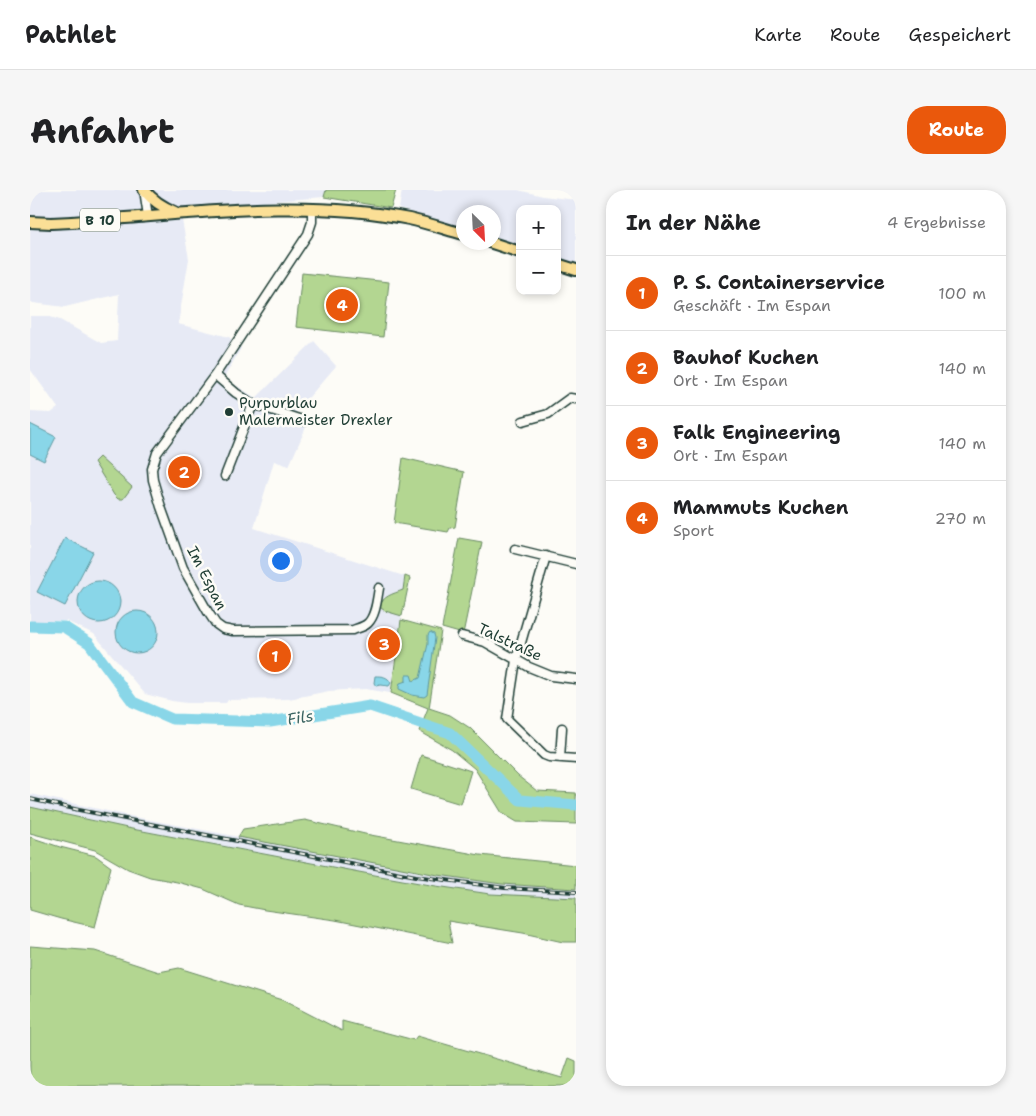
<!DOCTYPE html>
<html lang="de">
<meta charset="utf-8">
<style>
:root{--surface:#fff;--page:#f6f6f6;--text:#202124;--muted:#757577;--line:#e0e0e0;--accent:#ea580c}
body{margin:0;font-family:"Shantell Sans",sans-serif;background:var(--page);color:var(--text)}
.controls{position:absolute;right:15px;top:15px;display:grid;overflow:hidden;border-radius:10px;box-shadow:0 2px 8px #0003}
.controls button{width:45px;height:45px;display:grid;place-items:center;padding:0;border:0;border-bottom:1px solid var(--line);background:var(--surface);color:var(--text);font:25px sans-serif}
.compass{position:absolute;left:426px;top:15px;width:45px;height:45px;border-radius:50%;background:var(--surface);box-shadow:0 2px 8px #0003;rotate:156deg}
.you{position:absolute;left:250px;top:370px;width:18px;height:18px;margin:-12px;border:4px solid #fff;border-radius:50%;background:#1a73e8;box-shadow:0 0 0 8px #1a73e833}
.badge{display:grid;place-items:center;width:32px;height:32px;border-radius:50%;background:var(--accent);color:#fff;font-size:16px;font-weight:700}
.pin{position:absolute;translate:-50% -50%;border:2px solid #fff;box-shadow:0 1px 5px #0006}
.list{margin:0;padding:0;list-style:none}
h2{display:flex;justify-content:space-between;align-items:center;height:65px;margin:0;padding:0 20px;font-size:21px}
h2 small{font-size:16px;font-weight:400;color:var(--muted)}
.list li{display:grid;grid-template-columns:32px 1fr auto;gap:15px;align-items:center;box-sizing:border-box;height:75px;padding:0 20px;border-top:1px solid var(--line)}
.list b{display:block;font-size:19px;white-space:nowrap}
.list p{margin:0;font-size:16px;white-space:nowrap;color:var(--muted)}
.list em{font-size:16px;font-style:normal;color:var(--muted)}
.map{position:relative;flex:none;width:546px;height:896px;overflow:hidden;border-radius:20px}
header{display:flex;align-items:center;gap:30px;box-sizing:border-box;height:70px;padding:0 25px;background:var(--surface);border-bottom:1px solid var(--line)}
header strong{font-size:24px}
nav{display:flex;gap:28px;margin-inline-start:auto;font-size:18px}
.intro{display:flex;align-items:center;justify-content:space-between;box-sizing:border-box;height:120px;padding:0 30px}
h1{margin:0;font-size:35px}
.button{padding:12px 22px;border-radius:20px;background:var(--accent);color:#fff;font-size:18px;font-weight:700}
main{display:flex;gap:30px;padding:0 30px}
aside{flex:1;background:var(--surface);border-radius:20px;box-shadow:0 2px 8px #0003}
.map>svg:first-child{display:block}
.built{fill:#e7eaf5}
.green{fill:#b3d691;stroke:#698a62}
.water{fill:#89d6e8;stroke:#5f99a0}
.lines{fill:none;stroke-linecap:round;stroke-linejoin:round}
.stream{stroke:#5f99a0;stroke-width:2}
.river{stroke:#89d6e8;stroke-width:11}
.minor-casing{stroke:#1f3d34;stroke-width:11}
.major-casing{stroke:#1f3d34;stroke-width:14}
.minor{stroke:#fdfcf7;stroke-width:8}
.major{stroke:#fbdf96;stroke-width:10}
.rail-casing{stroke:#1f3d34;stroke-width:4}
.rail{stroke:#fdfcf7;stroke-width:2;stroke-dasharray:5.5;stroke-linecap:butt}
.poi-dot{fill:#1f3d34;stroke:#fdfcf7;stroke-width:2}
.labels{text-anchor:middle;stroke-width:5;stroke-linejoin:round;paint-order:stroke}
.shield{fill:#fdfcf7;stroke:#62766e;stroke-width:1}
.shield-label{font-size:14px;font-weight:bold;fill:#1f3d34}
.poi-label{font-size:15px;fill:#1f3d34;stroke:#fdfcf7;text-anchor:start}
.street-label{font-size:15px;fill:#1f3d34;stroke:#fdfcf7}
.water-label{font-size:16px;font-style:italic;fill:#3a6361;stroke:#fdfcf7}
</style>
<header>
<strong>Pathlet</strong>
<nav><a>Karte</a><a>Route</a><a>Gespeichert</a></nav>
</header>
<div class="intro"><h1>Anfahrt</h1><a class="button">Route</a></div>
<main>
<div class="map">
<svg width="546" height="896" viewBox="0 0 546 896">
<rect width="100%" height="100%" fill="#fdfcf7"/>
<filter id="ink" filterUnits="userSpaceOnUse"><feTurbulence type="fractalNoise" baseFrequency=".02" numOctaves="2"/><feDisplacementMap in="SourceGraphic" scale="10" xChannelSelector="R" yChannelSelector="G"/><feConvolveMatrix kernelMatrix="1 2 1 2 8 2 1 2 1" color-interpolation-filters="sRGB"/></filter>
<g filter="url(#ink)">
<path class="built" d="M 0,0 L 296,0 L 294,7 L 150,19 L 159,69 L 148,134 L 199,147 L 211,158 L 194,188 L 226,208 L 284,151 L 306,176 L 266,222 L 277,235 L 259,276 L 244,271 L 224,338 L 380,388 L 369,438 L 360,503 L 336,499 L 315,500 L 299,501 L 259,509 L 198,510 L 196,513 L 157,513 L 142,511 L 115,504 L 64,444 L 36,431 L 0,431 L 0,222 L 21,223 L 28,218 L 0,179 L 0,126 L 17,126 L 30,130 L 71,153 L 87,151 L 89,104 L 35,117 L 3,113 L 0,111 Z
M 372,0 L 488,0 L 513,6 L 546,10 L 546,73 L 527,67 L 527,19 L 490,19 L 490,56 L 464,48 L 463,22 L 433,22 L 433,38 L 369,19 Z
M 0,604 L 105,627 L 408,685 L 472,694 L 546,699 L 546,708 L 460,704 L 406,696 L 350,686 L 102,639 L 0,617 Z"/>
<path class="green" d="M 296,0 L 366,0 L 361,18 L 294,7 Z
M 272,83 L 359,92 L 353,147 L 266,137 Z
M 69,267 L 102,297 L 93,309 L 88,309 L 84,305 L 64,272 Z
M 373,268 L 434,282 L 425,337 L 420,338 L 418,342 L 364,333 Z
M 429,348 L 452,352 L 433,444 L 412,438 Z
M 375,386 L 380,388 L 372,426 L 355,421 L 350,417 C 352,406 363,404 373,400 Z
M 371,430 L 411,441 L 399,518 L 420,525 L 440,538 L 488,586 L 507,601 L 546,603 L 546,634 L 487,632 L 472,623 L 445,579 L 422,560 L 389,541 L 398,518 L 361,503 Z
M 391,565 L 441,581 L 431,614 L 381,599 Z
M 0,617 L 102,639 L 350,686 L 406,696 L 460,704 L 546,708 L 546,752 L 533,752 L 493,743 L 418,731 L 422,753 L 305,730 L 235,720 L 209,715 L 173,699 L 147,692 L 120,687 L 98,679 L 65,660 L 0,643 Z
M 275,630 L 335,644 L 450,665 L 546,675 L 546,699 L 472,694 L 408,685 L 208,647 L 213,639 Z
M 0,647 L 30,657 L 66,666 L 81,677 L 65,737 L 31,729 L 0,720 Z
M 0,756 L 65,761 L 129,782 L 149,778 L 252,810 L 312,841 L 312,831 L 384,850 L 387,846 L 532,888 L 539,868 L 546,871 L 546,896 L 0,896 Z"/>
<path class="water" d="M 0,234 L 26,247 L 14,271 L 0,264 Z
M 35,348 L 63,362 L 35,416 L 7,402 Z
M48 412a21 21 0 1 1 42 0a21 21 0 1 1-42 0Z
M86 442a21 21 0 1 1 42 0a21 21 0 1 1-42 0Z
M 400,442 L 404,444 L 405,448 L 397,505 L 394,507 L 382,505 L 369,499 L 369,497 L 370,493 L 376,491 L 376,485 L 381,485 L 383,491 L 390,488 L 398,454 L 398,445 Z
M 345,486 C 351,486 358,486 361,493 L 359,496 L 350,495 L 346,496 L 344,493 Z"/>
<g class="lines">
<path class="stream" d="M 544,0 L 546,4"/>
<path class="river" d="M 0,436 L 34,437 L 59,453 L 103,512 L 142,529 L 240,532 L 340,516 L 420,543 L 490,610 L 546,615"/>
<defs>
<path id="minor" d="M 114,0 L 118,26
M 282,19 L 282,32 L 278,44 L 185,185 L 127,263 L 122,279 L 123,290 L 131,317 L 153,378 L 178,422 L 186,434 L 193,439 L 203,441 L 323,440 C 328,438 334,437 338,433 C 346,425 347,409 349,398
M 185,185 L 206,203 L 223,214 L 275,231
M 493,231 L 518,224 L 540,208 L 546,209
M 195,286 L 223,214
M 485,359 L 546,374
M 516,366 L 486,470 L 477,529 L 514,565 L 519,567 L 546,569
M 432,446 L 455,452 L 499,477 L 521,486 L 546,489
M 530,568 L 532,538"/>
<path id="major" d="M 114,0 C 123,11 132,17 145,22
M 0,32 L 21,33 L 42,32 C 154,25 268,7 379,29 C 397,33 415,39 433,44
M 459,52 L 490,62
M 527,74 L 546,80"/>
</defs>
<use href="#minor" class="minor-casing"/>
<use href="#major" class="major-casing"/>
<use href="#minor" class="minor"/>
<use href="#major" class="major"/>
<defs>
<path id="rail" d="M 0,609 L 49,620 L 386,686 L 475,698 L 546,702"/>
</defs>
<use href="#rail" class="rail-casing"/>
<use href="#rail" class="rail"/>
</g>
</g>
<circle class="poi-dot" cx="199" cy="222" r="5"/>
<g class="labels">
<rect class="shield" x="50" y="18.5" width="40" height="23" rx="4"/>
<g class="shield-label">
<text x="70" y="35">B 10</text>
</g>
<g class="poi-label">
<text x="209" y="218">Purpurblau<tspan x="209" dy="17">Malermeister Drexler</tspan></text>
</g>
<g class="street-label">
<text transform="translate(177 388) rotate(63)" y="5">Im Espan</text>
<text transform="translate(480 452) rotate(25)" y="5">Talstraße</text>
</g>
<g class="water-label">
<text transform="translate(270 527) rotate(-9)" y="6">Fils</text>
</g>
</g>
</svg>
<div class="controls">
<button>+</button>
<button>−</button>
</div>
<svg class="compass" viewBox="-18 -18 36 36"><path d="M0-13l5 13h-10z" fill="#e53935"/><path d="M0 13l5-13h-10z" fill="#757577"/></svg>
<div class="you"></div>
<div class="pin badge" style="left:245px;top:466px">1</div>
<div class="pin badge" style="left:154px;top:282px">2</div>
<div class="pin badge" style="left:354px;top:454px">3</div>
<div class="pin badge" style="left:312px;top:115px">4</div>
</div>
<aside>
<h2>In der Nähe<small>4 Ergebnisse</small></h2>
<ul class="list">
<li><span class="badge">1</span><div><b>P. S. Containerservice</b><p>Geschäft · Im Espan</p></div><em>100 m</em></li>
<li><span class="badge">2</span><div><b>Bauhof Kuchen</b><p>Ort · Im Espan</p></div><em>140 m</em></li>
<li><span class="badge">3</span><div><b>Falk Engineering</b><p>Ort · Im Espan</p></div><em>140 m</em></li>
<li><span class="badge">4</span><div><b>Mammuts Kuchen</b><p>Sport</p></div><em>270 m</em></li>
</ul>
</aside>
</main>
